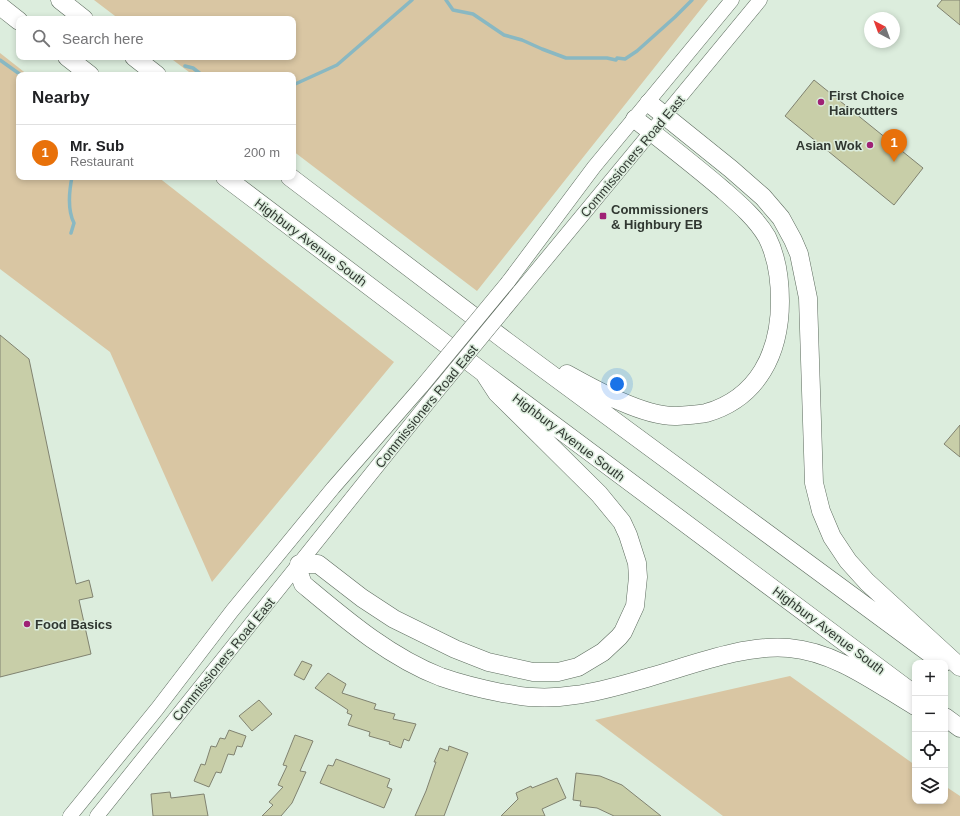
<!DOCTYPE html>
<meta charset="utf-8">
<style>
:root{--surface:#fff;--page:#f6f6f6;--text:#202124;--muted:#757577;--line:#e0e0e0;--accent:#ea580c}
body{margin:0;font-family:Helvetica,sans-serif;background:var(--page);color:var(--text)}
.controls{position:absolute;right:12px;bottom:12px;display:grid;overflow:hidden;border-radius:8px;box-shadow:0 2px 6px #0003}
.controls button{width:36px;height:36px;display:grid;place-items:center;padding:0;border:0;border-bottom:1px solid var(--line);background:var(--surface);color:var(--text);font:20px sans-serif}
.compass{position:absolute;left:864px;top:12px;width:36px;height:36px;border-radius:50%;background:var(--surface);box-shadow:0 2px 6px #0003;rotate:319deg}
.you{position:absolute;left:617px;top:384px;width:14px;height:14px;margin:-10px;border:3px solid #fff;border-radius:50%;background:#1a73e8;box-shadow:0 0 0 6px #1a73e833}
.badge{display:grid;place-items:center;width:26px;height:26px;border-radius:50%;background:var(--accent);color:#fff;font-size:13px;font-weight:700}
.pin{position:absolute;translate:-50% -33px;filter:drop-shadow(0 1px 2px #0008)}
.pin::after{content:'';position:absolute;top:21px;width:14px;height:12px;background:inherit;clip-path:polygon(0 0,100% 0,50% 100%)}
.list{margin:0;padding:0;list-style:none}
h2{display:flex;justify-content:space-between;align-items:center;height:52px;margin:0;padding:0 16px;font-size:17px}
h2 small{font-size:13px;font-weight:400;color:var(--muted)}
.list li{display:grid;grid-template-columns:26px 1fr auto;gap:12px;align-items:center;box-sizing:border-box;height:56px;padding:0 16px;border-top:1px solid var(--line)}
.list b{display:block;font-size:15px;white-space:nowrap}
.list p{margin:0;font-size:13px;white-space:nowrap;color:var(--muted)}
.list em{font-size:13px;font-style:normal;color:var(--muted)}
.icon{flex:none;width:22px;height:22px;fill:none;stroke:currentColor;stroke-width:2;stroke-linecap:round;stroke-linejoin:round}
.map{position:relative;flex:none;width:960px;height:816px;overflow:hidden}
.search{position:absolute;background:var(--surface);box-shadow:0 2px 6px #0003;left:16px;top:16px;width:280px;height:44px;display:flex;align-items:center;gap:10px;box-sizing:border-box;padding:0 14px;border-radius:8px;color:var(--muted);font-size:15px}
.panel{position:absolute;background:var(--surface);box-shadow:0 2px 6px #0003;left:16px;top:72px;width:280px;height:108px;border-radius:8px}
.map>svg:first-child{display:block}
.green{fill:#d9c6a3}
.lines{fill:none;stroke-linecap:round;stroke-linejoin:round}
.stream{stroke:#89b8c2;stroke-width:3.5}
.building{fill:#c8cea8;stroke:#808270}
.secondary-casing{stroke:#5d6b5e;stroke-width:15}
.highway-casing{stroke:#5d6b5e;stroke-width:19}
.secondary{stroke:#fff;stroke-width:14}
.highway{stroke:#fff;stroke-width:18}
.secondary-bridge-casing{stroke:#5d6b5e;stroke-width:15;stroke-linecap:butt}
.secondary-bridge{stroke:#fff;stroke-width:14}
.poi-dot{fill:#9f2175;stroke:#dceddd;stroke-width:1.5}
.labels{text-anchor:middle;stroke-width:3;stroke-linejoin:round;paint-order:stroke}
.poi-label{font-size:13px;font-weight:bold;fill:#303731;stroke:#dceddd;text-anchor:start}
.street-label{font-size:13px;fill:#303731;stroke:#dceddd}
</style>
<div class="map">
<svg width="960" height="816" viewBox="0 0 960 816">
<rect width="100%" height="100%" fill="#dceddd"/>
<path class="green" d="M 94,0 L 708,0 L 477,291 L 293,151 L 293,75 L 193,75 L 169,57 L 293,57 L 293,19 L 119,19 Z
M 0,53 L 28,75 L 19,75 L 19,177 L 158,177 L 394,362 L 212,582 L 110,352 L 0,269 Z
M 790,676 L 915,765 L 915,801 L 945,801 L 945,786 L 960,796 L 960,816 L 723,816 L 595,720 Z"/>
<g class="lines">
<path class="stream" d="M 446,0 L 453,10 L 473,14 L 504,35 L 522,40 L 542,49 L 566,58 L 607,58 L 616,60 L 617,58 L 625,59 L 637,51 L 675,17 L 692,0
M 0,60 L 21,75
M 185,66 L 193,68 L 202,75
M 293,85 L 337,65 L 412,0
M 71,233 L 74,223 C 67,209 69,192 72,177"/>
</g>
<path class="building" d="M 942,0 L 960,0 L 960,25 L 937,6 Z
M 814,80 L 923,168 L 894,205 L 785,116 Z
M 0,335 L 29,359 L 76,584 L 89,580 L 93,597 L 79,600 L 91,654 L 0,677 Z
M 960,425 L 960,457 L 944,444 Z
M 302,661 L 312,665 L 304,680 L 294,675 Z
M 328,673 L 346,684 L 342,693 L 376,704 L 374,709 L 395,714 L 393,719 L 416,724 L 409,741 L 404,739 L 401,748 L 389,744 L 390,742 L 369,736 L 370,732 L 348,725 L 352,715 L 347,713 L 348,710 L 315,688 Z
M 259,700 L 272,714 L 252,731 L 239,716 Z
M 229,730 L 246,736 L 242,747 L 237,746 L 234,755 L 228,754 L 221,773 L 216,772 L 209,787 L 194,781 L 201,764 L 205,765 L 211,746 L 216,747 L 220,738 L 225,739 Z
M 295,735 L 313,741 L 300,771 L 306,772 L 292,803 L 281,816 L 262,816 L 273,805 L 269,802 L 283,787 L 278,785 L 287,766 L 283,765 Z
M 449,746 L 468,753 L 444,816 L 415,816 L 426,791 L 436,762 L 434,762 L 440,748 L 448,751 Z
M 336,759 L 390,779 L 387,787 L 392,789 L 384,808 L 320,783 L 328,765 L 333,766 Z
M 576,773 L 600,776 L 622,785 L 661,816 L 614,816 L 597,808 L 580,806 L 581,801 L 573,800 Z
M 557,778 L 566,798 L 542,809 L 545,816 L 501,816 L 518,799 L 516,793 L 531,786 L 532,788 Z
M 170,792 L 171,798 L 204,794 L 208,816 L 153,816 L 151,794 Z"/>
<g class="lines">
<defs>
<path id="secondary" d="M 508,282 L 594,167 L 732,0
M 519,292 L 760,0
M 70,816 L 157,709 L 232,611 L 333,488 L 422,386
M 97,816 L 435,394"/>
<path id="highway" d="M 60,0 L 84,19
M 0,6 L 19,21
M 67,57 L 90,75
M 134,57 L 157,75
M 649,103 L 731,169 L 763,197 L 781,218 L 793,240 L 799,254 L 808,298 L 814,483 L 821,511 L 832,537 L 848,561 L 867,582 L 960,667
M 225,177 L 484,373 L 914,694
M 290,177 L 506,341 L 943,663
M 484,373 L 497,393 L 599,494 L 622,522 L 628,535 L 637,563 L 638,577 L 635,606 L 623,632 L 619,637 L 603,652 L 578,667 L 558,672 L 533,672 L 488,662 L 455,649 L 394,619 L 362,598 L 318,564 L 299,564 L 300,576 L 303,584 C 345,619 389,657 441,677 C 461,684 482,689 502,693 C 512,694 522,697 532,697 C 546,698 562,697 575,695 C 600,692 625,684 650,677 C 692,665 745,644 789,648 C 836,652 876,683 915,706
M 567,374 C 594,389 644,417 676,416 C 685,415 697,415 706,413 C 758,398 780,353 780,301 C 780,279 777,257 767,237 C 756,218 738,203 722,189 C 694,165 664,142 635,119
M 945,717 L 960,728"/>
</defs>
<use href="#secondary" class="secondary-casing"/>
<use href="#highway" class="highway-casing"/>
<use href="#secondary" class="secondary"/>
<use href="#highway" class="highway"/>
<defs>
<path id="secondary-bridge" d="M 422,386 L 508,282
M 435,394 L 519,292"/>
</defs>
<use href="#secondary-bridge" class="secondary-bridge-casing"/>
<use href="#secondary-bridge" class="secondary-bridge"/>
</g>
<g class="poi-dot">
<circle cx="821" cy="102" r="4"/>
<circle cx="870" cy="145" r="4"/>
<rect x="599" y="212" width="8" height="8" rx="2"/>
<circle cx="27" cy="624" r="4"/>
</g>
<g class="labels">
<g class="poi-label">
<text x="829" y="100">First Choice<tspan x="829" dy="15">Haircutters</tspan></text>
<text x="862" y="150" text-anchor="end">Asian Wok</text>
<text x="611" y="214">Commissioners<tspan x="611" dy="15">&amp; Highbury EB</tspan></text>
<text x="35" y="629">Food Basics</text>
</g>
<g class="street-label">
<text transform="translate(632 156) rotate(-50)" y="5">Commissioners Road East</text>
<text transform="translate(311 242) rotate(37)" y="5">Highbury Avenue South</text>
<text transform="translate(426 406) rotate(-51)" y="5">Commissioners Road East</text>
<text transform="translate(569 437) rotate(37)" y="5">Highbury Avenue South</text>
<text transform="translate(829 630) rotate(37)" y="5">Highbury Avenue South</text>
<text transform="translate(223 659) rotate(-51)" y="5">Commissioners Road East</text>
</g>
</g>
</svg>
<div class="controls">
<button>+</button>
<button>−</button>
<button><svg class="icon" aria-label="locate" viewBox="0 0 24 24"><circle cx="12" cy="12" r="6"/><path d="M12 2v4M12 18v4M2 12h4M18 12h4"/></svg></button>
<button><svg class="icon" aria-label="layers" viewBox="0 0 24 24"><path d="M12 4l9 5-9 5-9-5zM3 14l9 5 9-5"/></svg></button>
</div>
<svg class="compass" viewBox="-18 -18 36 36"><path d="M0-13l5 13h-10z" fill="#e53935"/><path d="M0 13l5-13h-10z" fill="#757577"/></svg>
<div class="you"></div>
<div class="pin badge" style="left:894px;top:162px;background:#e8710a">1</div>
<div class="search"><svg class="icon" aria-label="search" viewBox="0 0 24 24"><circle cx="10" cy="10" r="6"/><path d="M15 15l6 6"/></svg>Search here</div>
<section class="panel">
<h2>Nearby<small></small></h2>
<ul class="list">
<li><span class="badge" style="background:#e8710a">1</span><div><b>Mr. Sub</b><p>Restaurant</p></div><em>200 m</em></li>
</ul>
</section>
</div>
